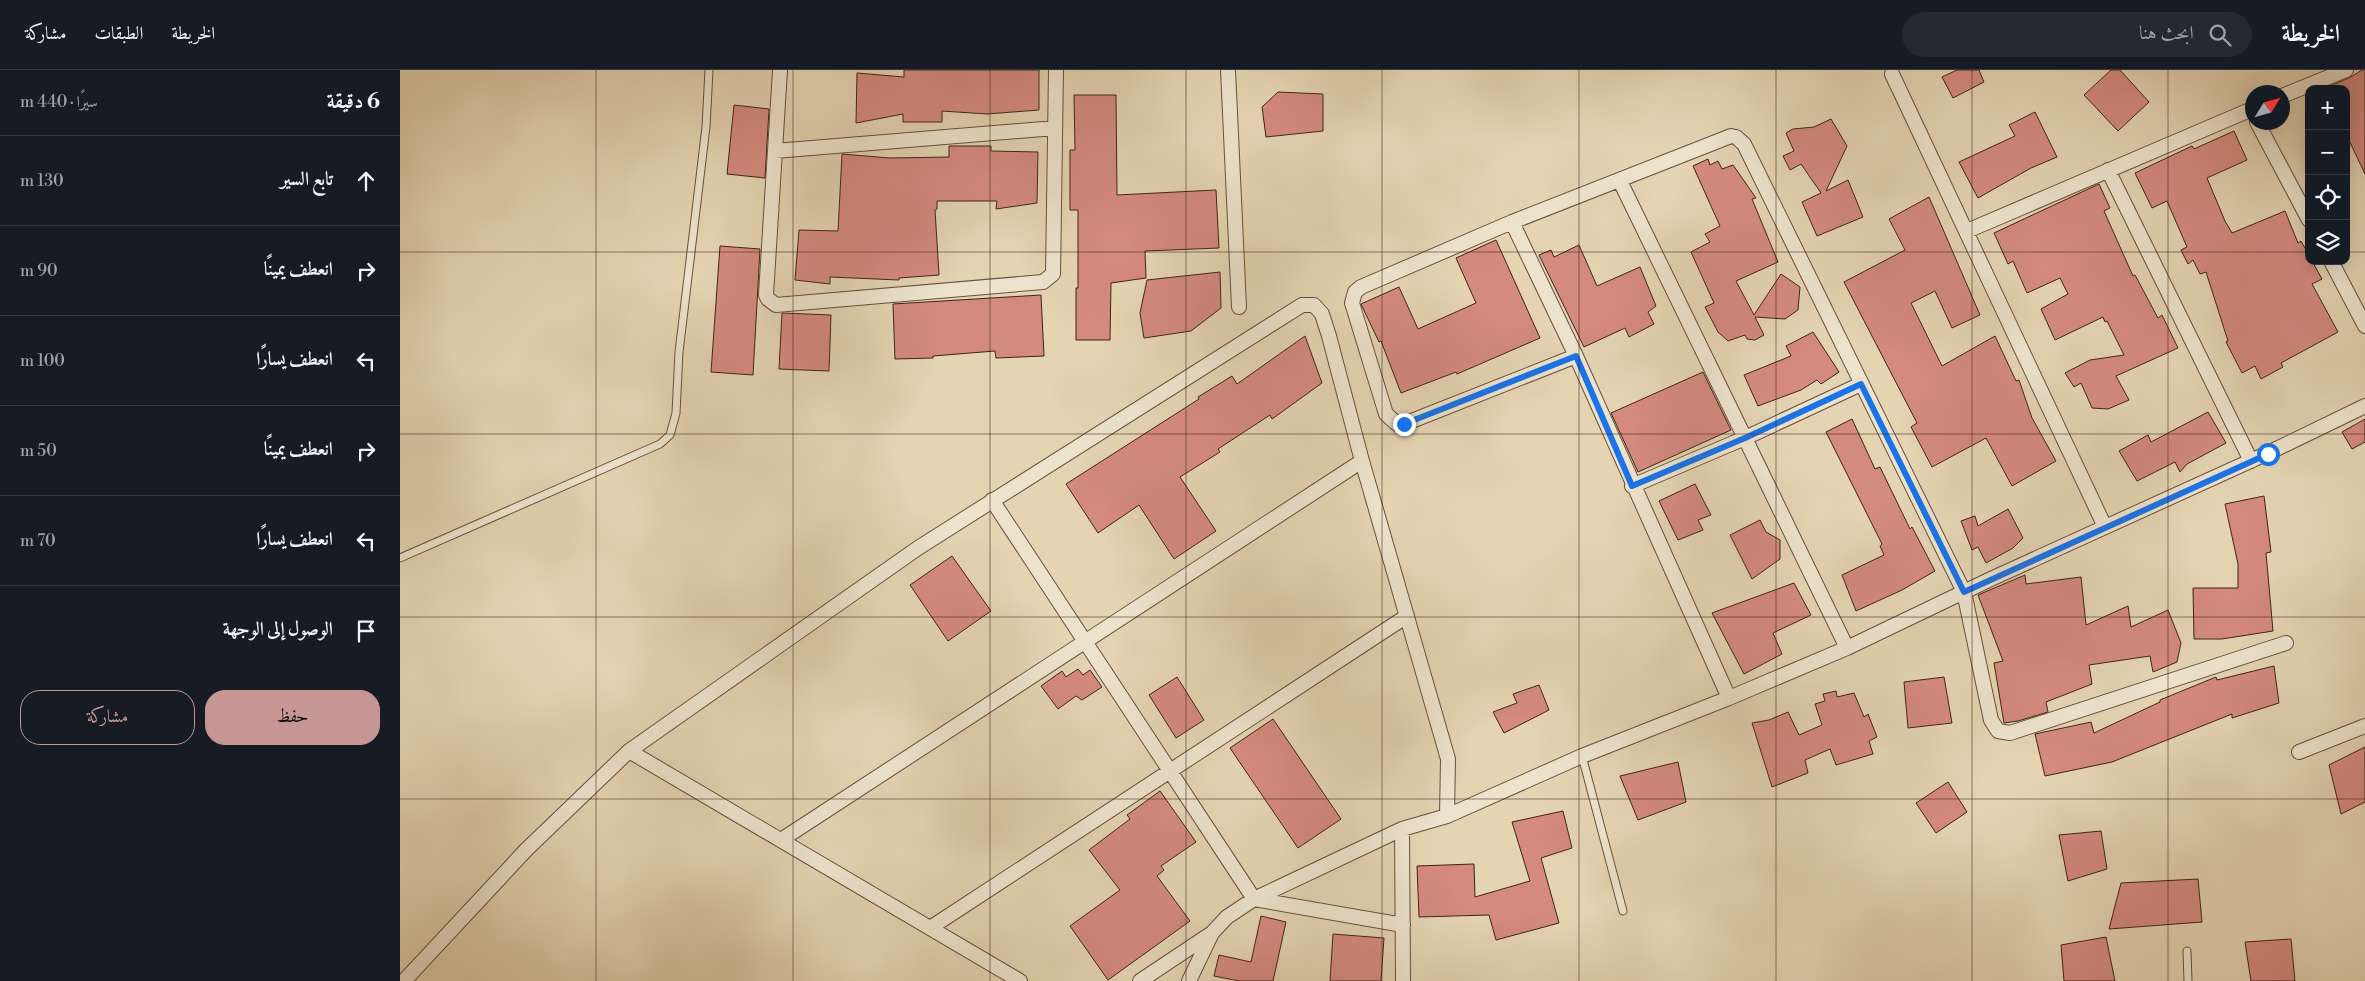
<!DOCTYPE html>
<html lang="ar">
<meta charset="utf-8">
<style>
:root{--surface:#171b24;--page:#242831;--text:#f1f3f6;--muted:#9ea1a6;--line:#363941;--accent:#c59692}
body{margin:0;font-family:"Libre Bodoni",Amiri,serif;background:var(--page);color:var(--text);direction:rtl}
.controls{position:absolute;right:15px;top:15px;display:grid;overflow:hidden;border-radius:10px;box-shadow:0 5px 20px #0002}
.controls button{width:45px;height:45px;display:grid;place-items:center;padding:0;border:0;border-bottom:1px solid var(--line);background:var(--surface);color:var(--text);font:25px sans-serif}
.compass{position:absolute;left:1845px;top:15px;width:45px;height:45px;border-radius:50%;background:var(--surface);box-shadow:0 5px 20px #0002;rotate:53deg}
.stop{position:absolute;width:15px;height:15px;margin:-11px;border:4px solid #1a73e8;border-radius:50%;background:#fff}
.stop.end{background:#1a73e8;border-color:#fff;box-shadow:0 1px 5px #0008}
.list{margin:0;padding:0;list-style:none}
h2{display:flex;justify-content:space-between;align-items:center;height:65px;margin:0;padding:0 20px;font-size:21px}
h2 small{font-size:16px;font-weight:400;color:var(--muted)}
.list li{display:grid;grid-template-columns:32px 1fr auto;gap:15px;align-items:center;box-sizing:border-box;height:90px;padding:0 20px;border-top:1px solid var(--line)}
.list b{display:block;font-size:19px;white-space:nowrap}
.list em{font-size:16px;font-style:normal;color:var(--muted)}
.actions{display:flex;gap:10px;padding:15px 20px}
.actions a{flex:1;padding:11px 0;border:1px solid var(--accent);border-radius:20px;text-align:center;font-size:18px;color:var(--accent)}
.actions .main{background:var(--accent);color:#111}
.icon{flex:none;width:28px;height:28px;fill:none;stroke:currentColor;stroke-width:2;stroke-linecap:round;stroke-linejoin:round}
.map{position:relative;flex:none;width:1965px;height:911px;overflow:hidden;direction:ltr}
header{display:flex;align-items:center;gap:30px;box-sizing:border-box;height:70px;padding:0 25px;background:var(--surface);border-bottom:1px solid var(--line)}
header strong{font-size:24px}
nav{display:flex;gap:28px;margin-inline-start:auto;font-size:18px}
.search{width:350px;height:45px;background:var(--page);display:flex;align-items:center;gap:12px;box-sizing:border-box;padding:0 18px;border-radius:28px;color:var(--muted);font-size:19px}
main{display:flex}
aside{flex:1;background:var(--surface)}
.map>svg:first-child{display:block}
.building{fill:#d48a7e;stroke:#3e2317}
.lines{fill:none;stroke-linecap:round;stroke-linejoin:round}
.service-casing{stroke:#684f3e;stroke-width:9}
.minor-casing{stroke:#684f3e;stroke-width:16}
.service{stroke:#ede3cd;stroke-width:7}
.minor{stroke:#ede3cd;stroke-width:14}
.route{stroke:#1a73e8;stroke-width:6}
.grid{fill:none;stroke:#3e2317;stroke-width:1;stroke-opacity:0.55}
</style>
<header>
<strong>الخريطة</strong>
<div class="search"><svg class="icon" aria-label="search" viewBox="0 0 24 24"><circle cx="10" cy="10" r="6"/><path d="M15 15l6 6"/></svg>ابحث هنا</div>
<nav><a>الخريطة</a><a>الطبقات</a><a>مشاركة</a></nav>
</header>
<main>
<div class="map">
<svg width="1965" height="911" viewBox="0 0 1965 911">
<rect width="100%" height="100%" fill="#e4d4b2"/>
<filter id="stains"><feTurbulence type="fractalNoise" baseFrequency=".004" numOctaves="4"/><feColorMatrix values="0 0 0 0 .2 0 0 0 0 .09 0 0 0 0 .02 0 0 0 .5 -.17"/></filter>
<radialGradient id="worn" r=".72"><stop offset=".6" stop-color="#630" stop-opacity="0"/><stop offset="1" stop-color="#630" stop-opacity=".3"/></radialGradient>
<path class="building" d="M 504,0 L 639,0 L 639,40 L 587,44 L 542,41 L 542,52 L 503,52 L 503,44 L 456,53 L 457,3 L 504,7 Z
M 1557,0 L 1579,0 L 1584,12 L 1553,28 L 1542,7 Z
M 1711,0 L 1720,0 L 1749,32 L 1718,61 L 1684,25 Z
M 1962,0 L 1965,0 L 1965,104 L 1946,64 L 1946,19 L 1923,19 L 1949,8 Z
M 878,22 L 923,24 L 923,61 L 866,67 L 862,37 Z
M 674,25 L 716,25 L 717,125 L 816,120 L 819,178 L 745,181 L 746,208 L 711,213 L 710,270 L 676,270 L 676,218 L 678,218 L 678,140 L 670,140 L 670,80 L 675,80 Z
M 334,35 L 369,39 L 365,108 L 327,104 Z
M 1635,42 L 1657,87 L 1631,98 L 1578,128 L 1559,92 L 1615,66 L 1609,55 Z
M 1431,49 L 1447,76 L 1426,121 L 1448,110 L 1463,147 L 1417,166 L 1402,132 L 1421,123 L 1401,94 L 1390,100 L 1383,86 L 1394,81 L 1386,63 L 1393,59 L 1414,57 Z
M 1834,61 L 1847,90 L 1807,108 L 1825,151 L 1832,163 L 1885,141 L 1898,173 L 1901,171 L 1909,185 L 1909,191 L 1912,191 L 1922,209 L 1912,214 L 1938,262 L 1881,293 L 1883,297 L 1861,309 L 1855,296 L 1842,303 L 1826,272 L 1828,271 L 1806,202 L 1800,204 L 1793,190 L 1788,194 L 1781,180 L 1787,177 L 1767,131 L 1752,138 L 1735,103 L 1792,76 L 1794,79 Z
M 549,76 L 591,76 L 591,81 L 638,82 L 637,133 L 596,139 L 597,131 L 537,131 L 537,139 L 535,140 L 539,205 L 499,208 L 499,210 L 430,207 L 430,214 L 395,210 L 399,160 L 438,161 L 442,84 L 490,88 L 549,87 Z
M 1308,89 L 1310,95 L 1318,91 L 1322,99 L 1333,95 L 1356,128 L 1352,129 L 1378,192 L 1336,211 L 1354,245 L 1381,204 L 1400,217 L 1398,240 L 1385,249 L 1355,247 L 1364,265 L 1355,270 L 1347,269 L 1345,265 L 1328,271 L 1318,262 L 1305,237 L 1314,233 L 1291,182 L 1310,172 L 1305,164 L 1320,156 L 1293,96 Z
M 1699,114 L 1710,138 L 1704,141 L 1733,206 L 1735,205 L 1758,248 L 1762,245 L 1778,278 L 1716,306 L 1729,330 L 1708,339 L 1692,338 L 1681,313 L 1674,317 L 1665,303 L 1690,290 L 1724,285 L 1707,251 L 1705,252 L 1703,247 L 1655,270 L 1641,239 L 1668,224 L 1660,208 L 1627,223 L 1613,191 L 1608,194 L 1594,163 Z
M 1529,127 L 1580,245 L 1552,258 L 1535,221 L 1511,233 L 1542,296 L 1595,266 L 1616,311 L 1619,310 L 1632,348 L 1656,391 L 1612,416 L 1586,368 L 1532,397 L 1511,357 L 1517,353 L 1444,212 L 1505,180 L 1489,149 Z
M 1096,170 L 1140,268 L 1057,304 L 1056,302 L 1001,323 L 981,271 L 979,272 L 961,234 L 999,217 L 1018,259 L 1076,233 L 1056,188 Z
M 1179,175 L 1197,216 L 1240,197 L 1256,236 L 1248,242 L 1254,254 L 1229,267 L 1225,258 L 1184,277 L 1139,185 L 1151,180 L 1154,187 Z
M 320,176 L 360,179 L 353,305 L 311,302 Z
M 820,202 L 821,238 L 791,261 L 744,268 L 740,243 L 747,210 Z
M 641,225 L 644,286 L 596,288 L 595,281 L 533,286 L 533,288 L 495,289 L 493,234 Z
M 382,243 L 431,245 L 429,301 L 379,299 Z
M 1413,262 L 1439,302 L 1421,314 L 1417,310 L 1401,320 L 1358,336 L 1344,305 L 1391,286 L 1386,276 Z
M 905,266 L 922,313 L 872,349 L 870,345 L 818,379 L 820,382 L 780,407 L 816,461 L 774,489 L 739,435 L 698,463 L 666,414 L 799,329 L 798,327 L 832,306 L 837,314 Z
M 1303,302 L 1331,360 L 1238,402 L 1211,343 Z
M 1808,342 L 1826,373 L 1787,394 L 1780,402 L 1775,392 L 1737,411 L 1719,381 L 1748,365 L 1751,372 Z
M 1452,349 L 1475,399 L 1480,397 L 1510,459 L 1512,457 L 1535,501 L 1502,520 L 1456,541 L 1442,505 L 1484,485 L 1480,476 L 1482,474 L 1426,362 Z
M 1965,349 L 1965,372 L 1952,379 L 1942,362 Z
M 1295,414 L 1311,445 L 1298,450 L 1303,460 L 1278,470 L 1259,431 Z
M 1864,426 L 1871,482 L 1866,483 L 1873,561 L 1822,569 L 1794,569 L 1793,518 L 1838,518 L 1838,494 L 1825,434 Z
M 1608,439 L 1623,468 L 1613,478 L 1586,493 L 1578,477 L 1572,480 L 1561,451 L 1575,446 L 1578,456 Z
M 1360,450 L 1366,462 L 1380,470 L 1380,489 L 1352,509 L 1330,465 Z
M 552,486 L 591,541 L 548,571 L 510,515 Z
M 1625,505 L 1626,514 L 1681,507 L 1686,555 L 1728,536 L 1731,557 L 1768,540 L 1781,573 L 1777,592 L 1753,602 L 1750,586 L 1689,595 L 1692,614 L 1646,632 L 1648,642 L 1618,651 L 1604,653 L 1594,593 L 1603,591 L 1578,525 Z
M 1394,513 L 1411,545 L 1373,563 L 1382,584 L 1344,604 L 1312,543 Z
M 1874,596 L 1879,633 L 1832,648 L 1832,644 L 1712,692 L 1645,706 L 1635,664 L 1691,652 L 1694,663 L 1760,632 L 1760,630 L 1816,607 L 1817,610 Z
M 678,599 L 683,605 L 690,600 L 702,617 L 682,630 L 676,626 L 658,639 L 641,616 L 662,601 L 666,607 Z
M 777,607 L 804,650 L 776,668 L 749,625 Z
M 1544,607 L 1552,653 L 1508,658 L 1504,612 Z
M 1139,615 L 1149,640 L 1104,663 L 1093,642 L 1117,633 L 1113,624 Z
M 1436,621 L 1437,627 L 1454,623 L 1464,647 L 1468,644 L 1477,667 L 1469,671 L 1473,684 L 1436,695 L 1430,679 L 1405,690 L 1408,703 L 1372,717 L 1352,653 L 1369,650 L 1388,642 L 1399,665 L 1422,655 L 1415,634 L 1425,631 L 1423,624 Z
M 873,649 L 941,749 L 898,778 L 830,678 Z
M 1965,677 L 1965,732 L 1941,744 L 1929,695 Z
M 1278,692 L 1286,732 L 1238,750 L 1220,706 Z
M 1548,712 L 1567,742 L 1536,763 L 1516,733 Z
M 760,721 L 796,772 L 761,796 L 764,800 L 757,806 L 790,851 L 708,910 L 670,856 L 720,820 L 689,780 L 730,749 L 727,745 Z
M 1163,741 L 1172,778 L 1141,788 L 1159,853 L 1096,870 L 1089,845 L 1019,847 L 1017,796 L 1074,794 L 1075,827 L 1130,811 L 1112,752 Z
M 1701,761 L 1707,799 L 1668,811 L 1659,765 Z
M 1798,809 L 1802,852 L 1709,859 L 1721,813 Z
M 861,846 L 886,852 L 873,911 L 839,911 L 814,906 L 819,885 L 851,892 Z
M 933,864 L 984,868 L 981,911 L 930,911 Z
M 1706,867 L 1715,911 L 1664,911 L 1661,875 Z
M 1891,869 L 1895,911 L 1851,911 L 1845,872 Z"/>
<g class="lines">
<defs>
<path id="service" d="M 0,488 L 260,374 L 270,365 L 276,343 L 279,282 L 306,57 L 309,0
M 1182,686 L 1223,841
M 1787,881 L 1788,911"/>
<path id="minor" d="M 380,0 L 366,225 L 368,229 L 376,235 L 643,212 L 653,204 L 656,0
M 828,0 L 839,237
M 1492,4 L 1705,457
M 1882,26 L 1946,0
M 1857,52 L 1909,150
M 375,81 L 655,58
M 1708,100 L 1851,391
M 1220,111 L 1447,578
M 1112,152 L 1176,286 L 1329,628
M 1567,161 L 1852,39
M 1931,191 L 1965,256
M 1176,286 L 1004,354 L 997,354 L 986,344 L 952,233 L 955,222 L 961,217 L 1112,152 L 1331,66 L 1336,67 L 1344,74 L 1564,522 L 1591,650 L 1598,661 L 1610,663 L 1886,573
M 1232,416 L 1345,368 L 1461,314
M 592,430 L 854,829 L 1003,855
M 229,681 L 620,911
M 1899,682 L 1965,656
M 1002,759 L 1003,911
M 381,770 L 962,391
M 530,858 L 1007,546
M 4,911 L 126,780 L 229,681 L 518,478 L 902,235 L 914,235 L 922,244 L 929,266 L 962,391 L 1048,689 L 1047,746
M 740,911 L 812,863
M 789,911 L 812,863 L 827,847 L 854,829 L 1002,759 L 1047,746 L 1182,686 L 1329,628 L 1447,578 L 1593,508 L 1868,383 L 1965,336"/>
</defs>
<use href="#service" class="service-casing"/>
<use href="#minor" class="minor-casing"/>
<use href="#service" class="service"/>
<use href="#minor" class="minor"/>
</g>
<g class="lines">
<path class="route" d="M 1004,354 L 1176,286 L 1232,416 L 1345,368 L 1461,314 L 1564,522 L 1868,384"/>
</g>
<path class="grid" d="M 196,0 L 196,911M 393,0 L 393,911M 590,0 L 590,911M 786,0 L 786,911M 982,0 L 982,911M 1179,0 L 1179,911M 1376,0 L 1376,911M 1572,0 L 1572,911M 1768,0 L 1768,911M 0,182 L 1909,182M 1946,182 L 1965,182M 0,364 L 1965,364M 0,547 L 1965,547M 0,729 L 1965,729"/>
<rect width="100%" height="100%" filter="url(#stains)"/>
<rect width="100%" height="100%" fill="url(#worn)"/>
</svg>
<div class="controls">
<button>+</button>
<button>−</button>
<button><svg class="icon" aria-label="locate" viewBox="0 0 24 24"><circle cx="12" cy="12" r="6"/><path d="M12 2v4M12 18v4M2 12h4M18 12h4"/></svg></button>
<button><svg class="icon" aria-label="layers" viewBox="0 0 24 24"><path d="M12 4l9 5-9 5-9-5zM3 14l9 5 9-5"/></svg></button>
</div>
<svg class="compass" viewBox="-18 -18 36 36"><path d="M0-13l5 13h-10z" fill="#e53935"/><path d="M0 13l5-13h-10z" fill="#9ea1a6"/></svg>
<div class="stop" style="left:1868px;top:384px"></div>
<div class="stop end" style="left:1004px;top:354px"></div>
</div>
<aside>
<h2>6 دقيقة<small>سيرًا · 440 m</small></h2>
<ul class="list">
<li><svg class="icon" aria-label="ahead" viewBox="0 0 24 24"><path d="M12 20V5M6 11l6-6 6 6"/></svg><div><b>تابع السير</b></div><em>130 m</em></li>
<li><svg class="icon" aria-label="right" viewBox="0 0 24 24"><path d="M7 20v-9h11M14 6l5 5-5 5"/></svg><div><b>انعطف يمينًا</b></div><em>90 m</em></li>
<li><svg class="icon" aria-label="left" viewBox="0 0 24 24"><path d="M17 20v-9H6M10 6l-5 5 5 5"/></svg><div><b>انعطف يسارًا</b></div><em>100 m</em></li>
<li><svg class="icon" aria-label="right" viewBox="0 0 24 24"><path d="M7 20v-9h11M14 6l5 5-5 5"/></svg><div><b>انعطف يمينًا</b></div><em>50 m</em></li>
<li><svg class="icon" aria-label="left" viewBox="0 0 24 24"><path d="M17 20v-9H6M10 6l-5 5 5 5"/></svg><div><b>انعطف يسارًا</b></div><em>70 m</em></li>
<li><svg class="icon" aria-label="arrive" viewBox="0 0 24 24"><path d="M6 21V4h12l-3 4 3 4H6"/></svg><div><b>الوصول إلى الوجهة</b></div></li>
</ul>
<div class="actions"><a class="main">حفظ</a><a>مشاركة</a></div>
</aside>
</main>
